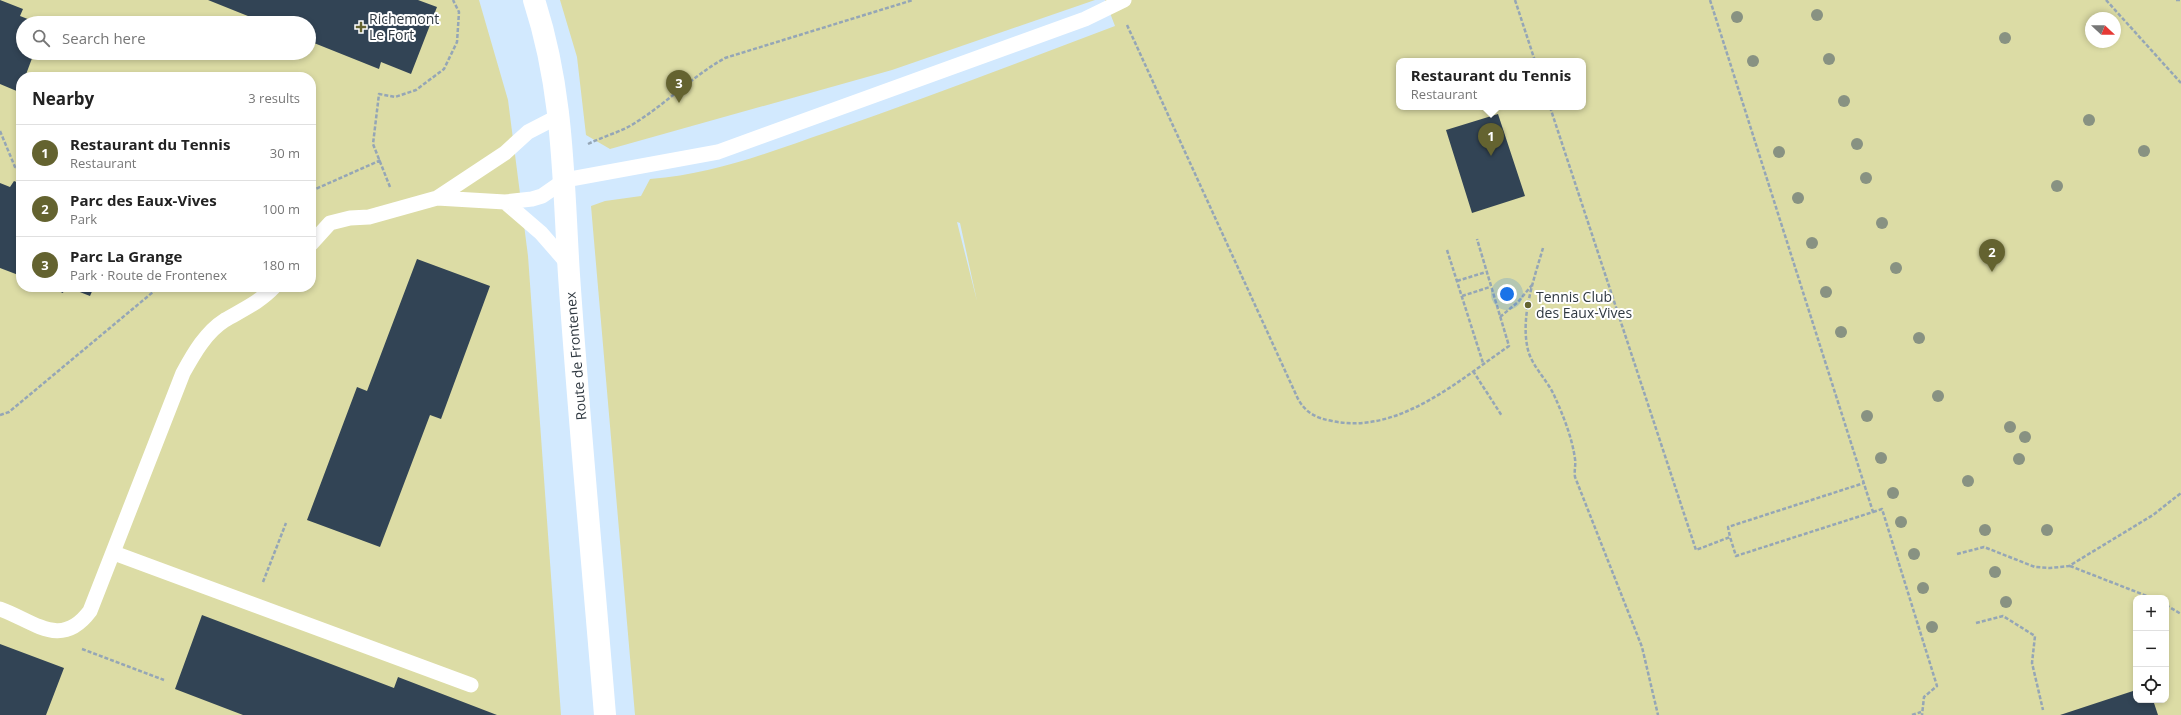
<!DOCTYPE html>
<meta charset="utf-8">
<style>
:root{--surface:#fff;--page:#f6f6f6;--text:#222;--muted:#767676;--line:#e0e0e0;--accent:#646330}
body{margin:0;font-family:"Open Sans",sans-serif;background:var(--page);color:var(--text)}
.controls{position:absolute;right:12px;bottom:12px;display:grid;overflow:hidden;border-radius:8px;box-shadow:0 2px 6px #0003}
.controls button{width:36px;height:36px;display:grid;place-items:center;padding:0;border:0;border-bottom:1px solid var(--line);background:var(--surface);color:var(--text);font:20px sans-serif}
.compass{position:absolute;left:2085px;top:12px;width:36px;height:36px;border-radius:50%;background:var(--surface);box-shadow:0 2px 6px #0003;rotate:112deg}
.you{position:absolute;left:1507px;top:294px;width:14px;height:14px;margin:-10px;border:3px solid #fff;border-radius:50%;background:#1a73e8;box-shadow:0 0 0 6px #1a73e833}
.badge{display:grid;place-items:center;width:26px;height:26px;border-radius:50%;background:var(--accent);color:#fff;font-size:13px;font-weight:700}
.pin{position:absolute;translate:-50% -33px;filter:drop-shadow(0 1px 2px #0008)}
.pin::after{content:'';position:absolute;top:21px;width:14px;height:12px;background:inherit;clip-path:polygon(0 0,100% 0,50% 100%)}
.popup{position:absolute;left:1396px;top:58px;width:190px;height:52px;box-sizing:border-box;display:grid;place-content:center;border-radius:8px;background:var(--surface);filter:drop-shadow(0 1px 3px #0005);font-size:13px;white-space:nowrap;color:var(--muted)}
.popup b{font-size:15px;color:var(--text)}
.popup::after{content:'';position:absolute;left:50%;top:100%;margin-left:-8px;border:8px solid transparent;border-top-color:var(--surface)}
.list{margin:0;padding:0;list-style:none}
h2{display:flex;justify-content:space-between;align-items:center;height:52px;margin:0;padding:0 16px;font-size:17px}
h2 small{font-size:13px;font-weight:400;color:var(--muted)}
.list li{display:grid;grid-template-columns:26px 1fr auto;gap:12px;align-items:center;box-sizing:border-box;height:56px;padding:0 16px;border-top:1px solid var(--line)}
.list b{display:block;font-size:15px;white-space:nowrap}
.list p{margin:0;font-size:13px;white-space:nowrap;color:var(--muted)}
.list em{font-size:13px;font-style:normal;color:var(--muted)}
.icon{flex:none;width:22px;height:22px;fill:none;stroke:currentColor;stroke-width:2;stroke-linecap:round;stroke-linejoin:round}
.map{position:relative;flex:none;width:2181px;height:715px;overflow:hidden}
.search{position:absolute;background:var(--surface);box-shadow:0 2px 6px #0003;left:16px;top:16px;width:300px;height:44px;display:flex;align-items:center;gap:10px;box-sizing:border-box;padding:0 14px;border-radius:22px;color:var(--muted);font-size:15px}
.panel{position:absolute;background:var(--surface);box-shadow:0 2px 6px #0003;left:16px;top:72px;width:300px;height:220px;border-radius:16px}
.map>svg:first-child{display:block}
.green{fill:#dcdca5;fill-rule:evenodd}
.building{fill:#324455}
.lines{fill:none;stroke-linecap:round;stroke-linejoin:round}
.path{stroke:#95a6b6;stroke-width:2.5;stroke-dasharray:4 2;stroke-linecap:butt}
.lane{stroke:#fff;stroke-width:15}
.secondary{stroke:#fff;stroke-width:22}
.tree{fill:#889282}
.poi-dot{fill:#646330;stroke:#fff;stroke-width:1.5}
.labels{text-anchor:middle;stroke-width:4;stroke-linejoin:round;paint-order:stroke}
.poi-label{font-size:14px;fill:#303941;stroke:#fff;text-anchor:start}
.street-label{font-size:14px;fill:#303941;stroke:#fff}
</style>
<div class="map">
<svg width="2181" height="715" viewBox="0 0 2181 715">
<rect width="100%" height="100%" fill="#d2e9fe"/>
<path class="green" d="M 0,0 L 479,0 L 508,100 L 528,256 L 561,715 L 0,715 ZM 23,23 L 309,23 L 309,53 L 23,53 ZM 21,77 L 311,77 L 311,287 L 21,287 Z
M 560,0 L 1095,0 L 892,70 L 610,149 L 586,135 L 577,57 Z
M 1105,0 L 2181,0 L 2181,715 L 635,715 L 591,206 L 605,201 L 641,196 L 650,179 C 716,174 769,152 831,131 C 926,98 1020,62 1115,26 ZM 2091,18 L 2115,18 L 2115,42 L 2091,42 ZM 1399,61 L 1583,61 L 1583,107 L 1399,107 ZM 957,222 L 960,223 L 977,301 ZM 2136,598 L 2166,598 L 2166,700 L 2136,700 Z"/>
<path class="building" d="M 0,0 L 23,9 L 20,16 L 38,23 L 23,23 L 23,53 L 34,53 L 25,77 L 21,77 L 19,92 L 0,84 Z
M 208,0 L 418,0 L 437,7 L 411,74 L 381,62 L 379,69 L 309,41 L 309,23 L 265,23 Z
M 1498,114 L 1525,196 L 1472,213 L 1446,130 Z
M 14,181 L 21,184 L 21,276 L 0,268 L 0,183 L 10,187 Z
M 417,259 L 490,286 L 441,419 L 430,415 L 380,547 L 307,520 L 357,387 L 367,391 Z
M 48,287 L 65,287 L 63,293 Z
M 67,287 L 94,287 L 90,296 Z
M 202,615 L 394,688 L 398,677 L 497,715 L 243,715 L 175,689 Z
M 0,644 L 64,668 L 46,715 L 0,715 Z
M 2136,690 L 2136,700 L 2153,700 L 2158,715 L 2060,715 Z"/>
<g class="lines">
<path class="path" d="M 1515,0 L 1535,61
M 1710,0 L 1873,512 L 1736,556 L 1730,537
M 2106,0 L 2181,83
M 2176,0 L 2181,0
M 1127,25 L 1298,399 C 1306,413 1316,418 1332,421 C 1398,435 1458,381 1509,346 L 1477,239
M 1550,107 L 1696,550 L 1730,537 L 1728,527 L 1864,483
M 0,131 L 15,167 L 21,170
M 588,144 C 602,137 617,133 630,126 C 664,106 691,77 725,58 L 913,0
M 390,187 L 373,144 L 379,94 L 395,97 L 416,90 L 444,69 L 457,42 L 459,12 L 453,0
M 311,191 L 381,160
M 1543,248 C 1534,279 1520,317 1528,350 C 1532,366 1547,380 1554,395 C 1563,415 1572,437 1575,459 C 1576,465 1574,470 1575,477 L 1642,647 L 1658,715
M 1447,250 L 1483,363
M 1457,281 L 1486,272
M 1462,296 L 1490,287
M 1500,317 L 1518,302 L 1532,285
M 1473,371 L 1502,416
M 0,415 L 9,412 L 159,287
M 1873,512 L 1882,509 L 1937,686 L 1924,697 L 1922,715
M 1957,554 L 1984,547 L 2035,567 L 2050,568 L 2069,566 L 2153,515 L 2181,493
M 2070,566 L 2152,598
M 263,582 L 286,523
M 2166,605 L 2181,614
M 1976,623 L 2003,616 L 2035,636 L 2032,663 L 2043,710
M 82,649 L 164,680
M 1912,715 L 1921,712"/>
<path class="lane" d="M 437,198 L 505,202 L 532,199 L 542,196 L 565,180 L 718,152 L 1085,19 L 1124,0
M 505,202 L 541,233 L 568,264
M 311,244 L 330,223 L 350,218 L 369,217 L 437,198 L 505,153 L 528,132 L 559,116
M 114,553 L 471,685
M 0,609 C 34,621 61,650 90,611 L 183,373 C 194,353 206,332 225,320 C 242,310 260,302 274,287"/>
<path class="secondary" d="M 534,0 C 564,92 563,180 569,275 C 579,422 593,568 605,715"/>
</g>
<g class="tree">
<circle cx="1817" cy="15" r="6"/>
<circle cx="1737" cy="17" r="6"/>
<circle cx="2005" cy="38" r="6"/>
<circle cx="1829" cy="59" r="6"/>
<circle cx="1753" cy="61" r="6"/>
<circle cx="1844" cy="101" r="6"/>
<circle cx="2089" cy="120" r="6"/>
<circle cx="1857" cy="144" r="6"/>
<circle cx="2144" cy="151" r="6"/>
<circle cx="1779" cy="152" r="6"/>
<circle cx="1866" cy="178" r="6"/>
<circle cx="2057" cy="186" r="6"/>
<circle cx="1798" cy="198" r="6"/>
<circle cx="1882" cy="223" r="6"/>
<circle cx="1812" cy="243" r="6"/>
<circle cx="1896" cy="268" r="6"/>
<circle cx="1826" cy="292" r="6"/>
<circle cx="1841" cy="332" r="6"/>
<circle cx="1919" cy="338" r="6"/>
<circle cx="1938" cy="396" r="6"/>
<circle cx="1867" cy="416" r="6"/>
<circle cx="2010" cy="427" r="6"/>
<circle cx="2025" cy="437" r="6"/>
<circle cx="1881" cy="458" r="6"/>
<circle cx="2019" cy="459" r="6"/>
<circle cx="1968" cy="481" r="6"/>
<circle cx="1893" cy="493" r="6"/>
<circle cx="1901" cy="522" r="6"/>
<circle cx="1985" cy="530" r="6"/>
<circle cx="2047" cy="530" r="6"/>
<circle cx="1914" cy="554" r="6"/>
<circle cx="1995" cy="572" r="6"/>
<circle cx="1923" cy="588" r="6"/>
<circle cx="2006" cy="602" r="6"/>
<circle cx="1932" cy="627" r="6"/>
</g>
<g class="poi-dot">
<path d="M359 21h4v4h4v4h-4v4h-4v-4h-4v-4h4z"/>
<circle cx="1528" cy="305" r="4"/>
</g>
<g class="labels">
<g class="poi-label">
<text x="369" y="24">Richemont<tspan x="369" dy="16">Le Fort</tspan></text>
<text x="1536" y="302">Tennis Club<tspan x="1536" dy="16">des Eaux-Vives</tspan></text>
</g>
<g class="street-label">
<text transform="translate(576 356) rotate(-95)" y="5">Route de Frontenex</text>
</g>
</g>
</svg>
<div class="controls">
<button>+</button>
<button>−</button>
<button><svg class="icon" aria-label="locate" viewBox="0 0 24 24"><circle cx="12" cy="12" r="6"/><path d="M12 2v4M12 18v4M2 12h4M18 12h4"/></svg></button>
</div>
<svg class="compass" viewBox="-18 -18 36 36"><path d="M0-13l5 13h-10z" fill="#e53935"/><path d="M0 13l5-13h-10z" fill="#767676"/></svg>
<div class="you"></div>
<div class="pin badge" style="left:1491px;top:156px">1</div>
<div class="popup"><b>Restaurant du Tennis</b>Restaurant</div>
<div class="pin badge" style="left:1992px;top:272px">2</div>
<div class="pin badge" style="left:679px;top:103px">3</div>
<div class="search"><svg class="icon" aria-label="search" viewBox="0 0 24 24"><circle cx="10" cy="10" r="6"/><path d="M15 15l6 6"/></svg>Search here</div>
<section class="panel">
<h2>Nearby<small>3 results</small></h2>
<ul class="list">
<li><span class="badge">1</span><div><b>Restaurant du Tennis</b><p>Restaurant</p></div><em>30 m</em></li>
<li><span class="badge">2</span><div><b>Parc des Eaux-Vives</b><p>Park</p></div><em>100 m</em></li>
<li><span class="badge">3</span><div><b>Parc La Grange</b><p>Park · Route de Frontenex</p></div><em>180 m</em></li>
</ul>
</section>
</div>
